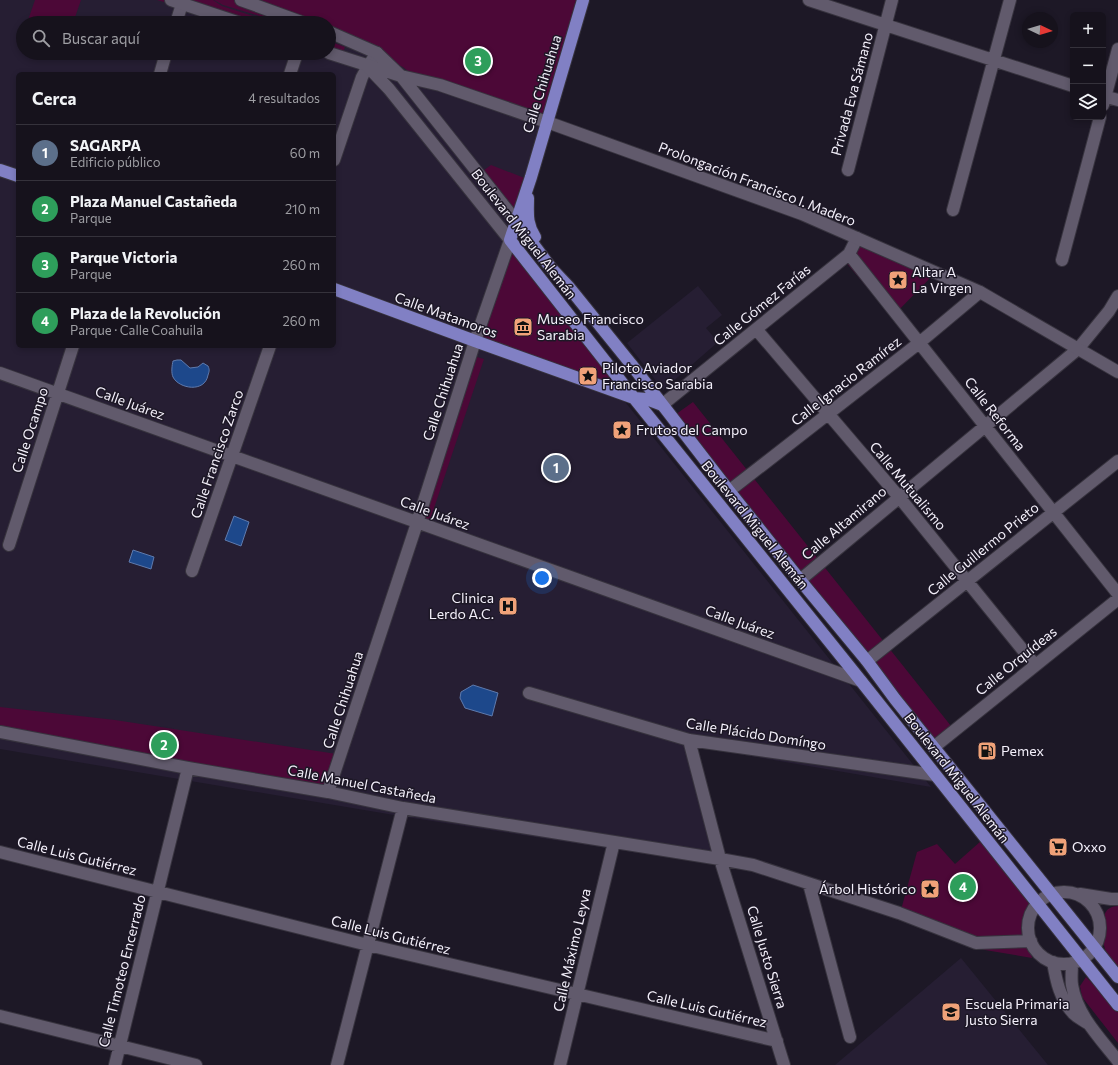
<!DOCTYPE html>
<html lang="es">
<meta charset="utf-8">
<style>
:root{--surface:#16121c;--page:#1f1b25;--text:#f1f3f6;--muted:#9e9ea3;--line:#35323b;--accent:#f0a279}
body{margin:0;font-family:Commissioner,sans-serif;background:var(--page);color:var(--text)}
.controls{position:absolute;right:12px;top:12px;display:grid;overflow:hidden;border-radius:6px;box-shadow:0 2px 6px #0003}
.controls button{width:36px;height:36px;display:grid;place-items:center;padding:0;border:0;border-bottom:1px solid var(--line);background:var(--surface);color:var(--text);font:20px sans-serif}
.compass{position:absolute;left:1022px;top:12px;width:36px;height:36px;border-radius:50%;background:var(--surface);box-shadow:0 2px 6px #0003;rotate:94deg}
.you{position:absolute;left:542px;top:578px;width:14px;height:14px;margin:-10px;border:3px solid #fff;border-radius:50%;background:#1a73e8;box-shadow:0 0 0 6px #1a73e833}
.badge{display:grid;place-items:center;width:26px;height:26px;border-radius:50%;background:var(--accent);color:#fff;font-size:13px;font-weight:700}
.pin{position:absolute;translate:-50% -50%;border:2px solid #fff;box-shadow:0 1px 4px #0006}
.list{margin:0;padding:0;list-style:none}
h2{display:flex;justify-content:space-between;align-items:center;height:52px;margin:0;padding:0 16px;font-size:17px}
h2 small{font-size:13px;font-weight:400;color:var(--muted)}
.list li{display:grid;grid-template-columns:26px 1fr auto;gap:12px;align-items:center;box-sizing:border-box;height:56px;padding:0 16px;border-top:1px solid var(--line)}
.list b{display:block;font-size:15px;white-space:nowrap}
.list p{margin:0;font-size:13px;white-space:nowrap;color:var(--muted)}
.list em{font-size:13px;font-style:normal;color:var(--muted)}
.icon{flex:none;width:22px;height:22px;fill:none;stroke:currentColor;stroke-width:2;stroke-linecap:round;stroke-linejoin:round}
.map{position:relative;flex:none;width:1118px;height:1065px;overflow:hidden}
.search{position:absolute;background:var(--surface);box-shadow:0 2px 6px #0003;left:16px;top:16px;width:320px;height:44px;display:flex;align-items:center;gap:10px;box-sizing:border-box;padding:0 14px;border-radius:22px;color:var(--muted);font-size:15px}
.panel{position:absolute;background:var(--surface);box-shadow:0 2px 6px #0003;left:16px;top:72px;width:320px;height:276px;border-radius:6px}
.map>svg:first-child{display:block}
.built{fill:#261e33;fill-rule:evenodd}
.green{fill:#4c0837}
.water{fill:#1d488b;stroke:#5e7aad}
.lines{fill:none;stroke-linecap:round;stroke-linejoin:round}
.street-casing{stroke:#37333e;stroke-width:14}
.secondary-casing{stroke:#37333e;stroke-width:14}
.primary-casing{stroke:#37333e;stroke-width:14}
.street{stroke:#615a6c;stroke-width:12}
.secondary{stroke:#615a6c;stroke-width:12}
.primary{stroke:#8180c4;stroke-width:12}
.labels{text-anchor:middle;stroke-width:3;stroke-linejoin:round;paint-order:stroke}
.street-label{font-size:14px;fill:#f4f0fb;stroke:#1d1826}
.poi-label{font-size:14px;fill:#f4f0fb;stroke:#1d1826;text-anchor:start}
</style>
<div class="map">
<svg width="1118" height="1065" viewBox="0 0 1118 1065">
<rect width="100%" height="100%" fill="#1d1826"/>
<path class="built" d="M 0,0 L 583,0 L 506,252 L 931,787 L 692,746 L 723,866 L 400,816 L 0,749 ZM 23,23 L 329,23 L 329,53 L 23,53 ZM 18,74 L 334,74 L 334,346 L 18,346 Z
M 698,286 L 722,315 L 706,328 L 718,342 L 663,390 L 627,343 Z
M 961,958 L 1048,1065 L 835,1065 Z"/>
<path class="green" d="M 35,0 L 81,0 L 73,23 L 27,23 Z
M 157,0 L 213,0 L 222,6 L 274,23 L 239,23 Z
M 214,0 L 584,0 L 544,128 L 437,88 L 426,86 L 403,67 L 351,44 L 329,37 L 329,23 L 283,23 L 223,5 Z
M 329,41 L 345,47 L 343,52 L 329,48 Z
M 491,165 L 527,179 L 513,220 L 476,176 Z
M 858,236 L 937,271 L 892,317 L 844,260 Z
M 510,243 L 634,398 L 478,340 Z
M 473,356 L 484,359 L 429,523 L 418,522 Z
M 693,402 L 951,726 L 932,741 L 672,417 Z
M 0,707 L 115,720 L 343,755 L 329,796 L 0,735 Z
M 981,841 L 1038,911 C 1025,928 1028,939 1032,958 L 985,950 L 899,917 L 917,852 L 937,844 L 955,864 Z
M 1118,906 L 1118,970 C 1112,963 1106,955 1104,945 C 1103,941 1104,937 1104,933 C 1104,920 1101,907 1118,906 Z
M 1086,977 L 1118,1009 L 1118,1043 L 1082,997 L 1080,986 Z"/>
<path class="water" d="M 177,360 L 181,360 L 190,368 L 198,367 L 203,363 L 208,366 C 210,370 209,372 208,375 C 205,393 179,389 173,377 C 171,373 172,365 173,361 Z
M 234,516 L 249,522 L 241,546 L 225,540 Z
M 133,550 L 154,557 L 151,569 L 129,562 Z
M 473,685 L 498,693 L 492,716 L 465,708 L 460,698 L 461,692 Z"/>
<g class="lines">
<defs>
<path id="street" d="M 809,0 L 1073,86
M 176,23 L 182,4
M 160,74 L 166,53
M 290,74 L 297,53
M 1103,96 L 1118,100
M 1103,105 L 1118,49
M 334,160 L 362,77 L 368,66 L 377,53
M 848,170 L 892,0
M 953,210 L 1010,0
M 849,254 L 1118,594
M 1062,260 L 1100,117
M 756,329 L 899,497 L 1035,665
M 0,373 L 861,681
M 662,405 L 849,254 L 857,238
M 729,491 L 919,343 L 980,292
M 9,545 L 73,346
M 192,571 L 270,346
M 800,580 L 1078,349 L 1109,311 L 1118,296
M 867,661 L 1118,461
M 529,693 L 689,740 L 935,775
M 0,732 L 188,768 L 328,792 L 403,808 L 720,859 L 753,865 L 899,913 L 976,943 L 1031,941
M 689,740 L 720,859 L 784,1065
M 934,747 L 1118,599
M 328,792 L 417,523 L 475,341 L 510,240
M 0,852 L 368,945 L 777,1041
M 809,884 L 850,1037
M1028 928a36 36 0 1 1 72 0a36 36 0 1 1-72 0Z
M 1080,894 L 1111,899 L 1118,899
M 1053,962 C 1056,980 1060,1000 1074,1014 C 1078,1018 1083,1020 1087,1023
M 1072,963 C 1072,970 1071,978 1072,985 C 1077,1015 1099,1037 1118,1061
M 0,1016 L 196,1065
M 115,1065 L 188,768
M 337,1065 L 403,808
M 560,1065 L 614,842"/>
<path id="secondary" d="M 171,0 L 240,23
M 241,0 L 304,23
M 329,32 L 377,53 L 401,76 L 516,221
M 329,53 L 401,76 L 440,85 L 547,122 L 802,214 L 980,292 L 1118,372
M 368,67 L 389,89 L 510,240"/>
<path id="primary" d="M 583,0 L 531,177 L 510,240 L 634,398 L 861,681 L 1118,1005
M 0,170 L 18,176
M 528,198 C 528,213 526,223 535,237
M 516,221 L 551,268 L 568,286 L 631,364 L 729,491 L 800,580 L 867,661 L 895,699 L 1118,977
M 334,289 L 475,341 L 634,398 L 646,399 L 662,405"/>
</defs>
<use href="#street" class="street-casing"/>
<use href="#secondary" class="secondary-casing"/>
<use href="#primary" class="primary-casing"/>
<use href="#street" class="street"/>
<use href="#secondary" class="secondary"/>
<use href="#primary" class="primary"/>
</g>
<defs>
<symbol id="sight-square" viewBox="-11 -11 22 22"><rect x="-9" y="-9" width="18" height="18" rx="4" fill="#f0a279" stroke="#1d1826"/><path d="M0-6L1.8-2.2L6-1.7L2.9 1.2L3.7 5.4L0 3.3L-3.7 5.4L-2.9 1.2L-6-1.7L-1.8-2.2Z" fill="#111"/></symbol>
<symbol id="museum-square" viewBox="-11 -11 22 22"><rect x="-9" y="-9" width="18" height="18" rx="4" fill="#f0a279" stroke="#1d1826"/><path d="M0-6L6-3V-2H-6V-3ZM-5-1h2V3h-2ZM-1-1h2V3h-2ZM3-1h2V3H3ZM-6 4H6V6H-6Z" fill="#111"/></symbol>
<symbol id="hospital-square" viewBox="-11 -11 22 22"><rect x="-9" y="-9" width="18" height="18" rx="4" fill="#f0a279" stroke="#1d1826"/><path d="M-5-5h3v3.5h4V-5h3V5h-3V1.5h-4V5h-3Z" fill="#111"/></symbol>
<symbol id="fuel-square" viewBox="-11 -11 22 22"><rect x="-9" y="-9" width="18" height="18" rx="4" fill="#f0a279" stroke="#1d1826"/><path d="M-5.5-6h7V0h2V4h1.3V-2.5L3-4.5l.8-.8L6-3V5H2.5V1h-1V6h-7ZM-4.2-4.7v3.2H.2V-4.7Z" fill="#111"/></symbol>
<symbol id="supermarket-square" viewBox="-11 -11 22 22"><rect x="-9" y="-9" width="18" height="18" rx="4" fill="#f0a279" stroke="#1d1826"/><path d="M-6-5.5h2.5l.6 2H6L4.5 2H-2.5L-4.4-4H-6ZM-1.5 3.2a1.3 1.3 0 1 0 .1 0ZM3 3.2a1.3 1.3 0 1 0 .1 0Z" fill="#111"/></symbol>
<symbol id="school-square" viewBox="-11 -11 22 22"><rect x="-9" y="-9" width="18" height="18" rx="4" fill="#f0a279" stroke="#1d1826"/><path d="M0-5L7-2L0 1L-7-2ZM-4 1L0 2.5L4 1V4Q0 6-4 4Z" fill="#111"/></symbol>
</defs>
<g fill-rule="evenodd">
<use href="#sight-square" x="887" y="269" width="22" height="22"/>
<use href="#museum-square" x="512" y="316" width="22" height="22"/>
<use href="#sight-square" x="577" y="365" width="22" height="22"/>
<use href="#sight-square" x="611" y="419" width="22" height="22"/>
<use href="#hospital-square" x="497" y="595" width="22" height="22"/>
<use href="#fuel-square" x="976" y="740" width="22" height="22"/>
<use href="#supermarket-square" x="1047" y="836" width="22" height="22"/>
<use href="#sight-square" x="919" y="878" width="22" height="22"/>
<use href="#school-square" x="940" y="1001" width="22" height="22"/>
</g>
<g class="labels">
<g class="street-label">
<text transform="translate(542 84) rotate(-73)" y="5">Calle Chihuahua</text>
<text transform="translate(852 94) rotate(-75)" y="5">Privada Eva Sámano</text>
<text transform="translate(757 184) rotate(21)" y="5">Prolongación Francisco I. Madero</text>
<text transform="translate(524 234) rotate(52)" y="5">Boulevard Miguel Alemán</text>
<text transform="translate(762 305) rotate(-39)" y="5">Calle Gómez Farías</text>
<text transform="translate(446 315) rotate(20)" y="5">Calle Matamoros</text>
<text transform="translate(846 381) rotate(-38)" y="5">Calle Ignacio Ramírez</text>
<text transform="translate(443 392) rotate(-72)" y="5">Calle Chihuahua</text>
<text transform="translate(130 403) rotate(20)" y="5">Calle Juárez</text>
<text transform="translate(995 414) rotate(52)" y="5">Calle Reforma</text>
<text transform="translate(30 430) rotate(-72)" y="5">Calle Ocampo</text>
<text transform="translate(217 454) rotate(-71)" y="5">Calle Francisco Zarco</text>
<text transform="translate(908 486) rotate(50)" y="5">Calle Mutualismo</text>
<text transform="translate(435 513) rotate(20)" y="5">Calle Juárez</text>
<text transform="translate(844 523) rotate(-40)" y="5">Calle Altamirano</text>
<text transform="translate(755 525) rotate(51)" y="5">Boulevard Miguel Alemán</text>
<text transform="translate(983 549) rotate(-39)" y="5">Calle Guillermo Prieto</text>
<text transform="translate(740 622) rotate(20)" y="5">Calle Juárez</text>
<text transform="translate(1016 661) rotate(-39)" y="5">Calle Orquídeas</text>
<text transform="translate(343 700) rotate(-72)" y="5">Calle Chihuahua</text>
<text transform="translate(756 734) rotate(9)" y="5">Calle Plácido Domíngo</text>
<text transform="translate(957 778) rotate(52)" y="5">Boulevard Miguel Alemán</text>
<text transform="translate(362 784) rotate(11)" y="5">Calle Manuel Castañeda</text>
<text transform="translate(77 856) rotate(14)" y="5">Calle Luis Gutiérrez</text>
<text transform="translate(391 935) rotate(14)" y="5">Calle Luis Gutiérrez</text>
<text transform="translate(572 950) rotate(-77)" y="5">Calle Máximo Leyva</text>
<text transform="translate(767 957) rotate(73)" y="5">Calle Justo Sierra</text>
<text transform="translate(122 971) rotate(-76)" y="5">Calle Timoteo Encerrado</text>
<text transform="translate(707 1009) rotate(13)" y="5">Calle Luis Gutiérrez</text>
</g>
<g class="poi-label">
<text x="912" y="277">Altar A<tspan x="912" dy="16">La Virgen</tspan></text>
<text x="537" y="324">Museo Francisco<tspan x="537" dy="16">Sarabia</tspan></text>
<text x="602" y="373">Piloto Aviador<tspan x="602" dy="16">Francisco Sarabia</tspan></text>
<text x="636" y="435">Frutos del Campo</text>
<text x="494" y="603" text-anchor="end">Clinica<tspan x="494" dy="16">Lerdo A.C.</tspan></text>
<text x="1001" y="756">Pemex</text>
<text x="1072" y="852">Oxxo</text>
<text x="916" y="894" text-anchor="end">Árbol Histórico</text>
<text x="965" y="1009">Escuela Primaria<tspan x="965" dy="16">Justo Sierra</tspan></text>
</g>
</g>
</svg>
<div class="controls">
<button>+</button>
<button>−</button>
<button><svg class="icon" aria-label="layers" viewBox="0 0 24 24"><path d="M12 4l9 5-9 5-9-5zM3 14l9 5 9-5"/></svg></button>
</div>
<svg class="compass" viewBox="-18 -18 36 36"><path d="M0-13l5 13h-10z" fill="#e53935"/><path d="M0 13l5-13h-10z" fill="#9e9ea3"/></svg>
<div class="you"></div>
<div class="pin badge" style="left:556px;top:468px;background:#5c6f8a">1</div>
<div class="pin badge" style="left:164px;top:745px;background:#2e9e5b">2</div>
<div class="pin badge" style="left:478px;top:61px;background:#2e9e5b">3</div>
<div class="pin badge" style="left:963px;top:887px;background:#2e9e5b">4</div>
<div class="search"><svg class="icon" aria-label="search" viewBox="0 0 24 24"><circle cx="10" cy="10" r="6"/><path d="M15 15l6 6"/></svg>Buscar aquí</div>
<section class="panel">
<h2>Cerca<small>4 resultados</small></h2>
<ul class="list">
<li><span class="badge" style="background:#5c6f8a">1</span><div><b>SAGARPA</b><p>Edificio público</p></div><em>60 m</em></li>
<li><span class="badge" style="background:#2e9e5b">2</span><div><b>Plaza Manuel Castañeda</b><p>Parque</p></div><em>210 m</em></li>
<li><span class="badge" style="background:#2e9e5b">3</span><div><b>Parque Victoria</b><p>Parque</p></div><em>260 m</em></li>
<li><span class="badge" style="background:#2e9e5b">4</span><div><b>Plaza de la Revolución</b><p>Parque · Calle Coahuila</p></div><em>260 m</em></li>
</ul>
</section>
</div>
